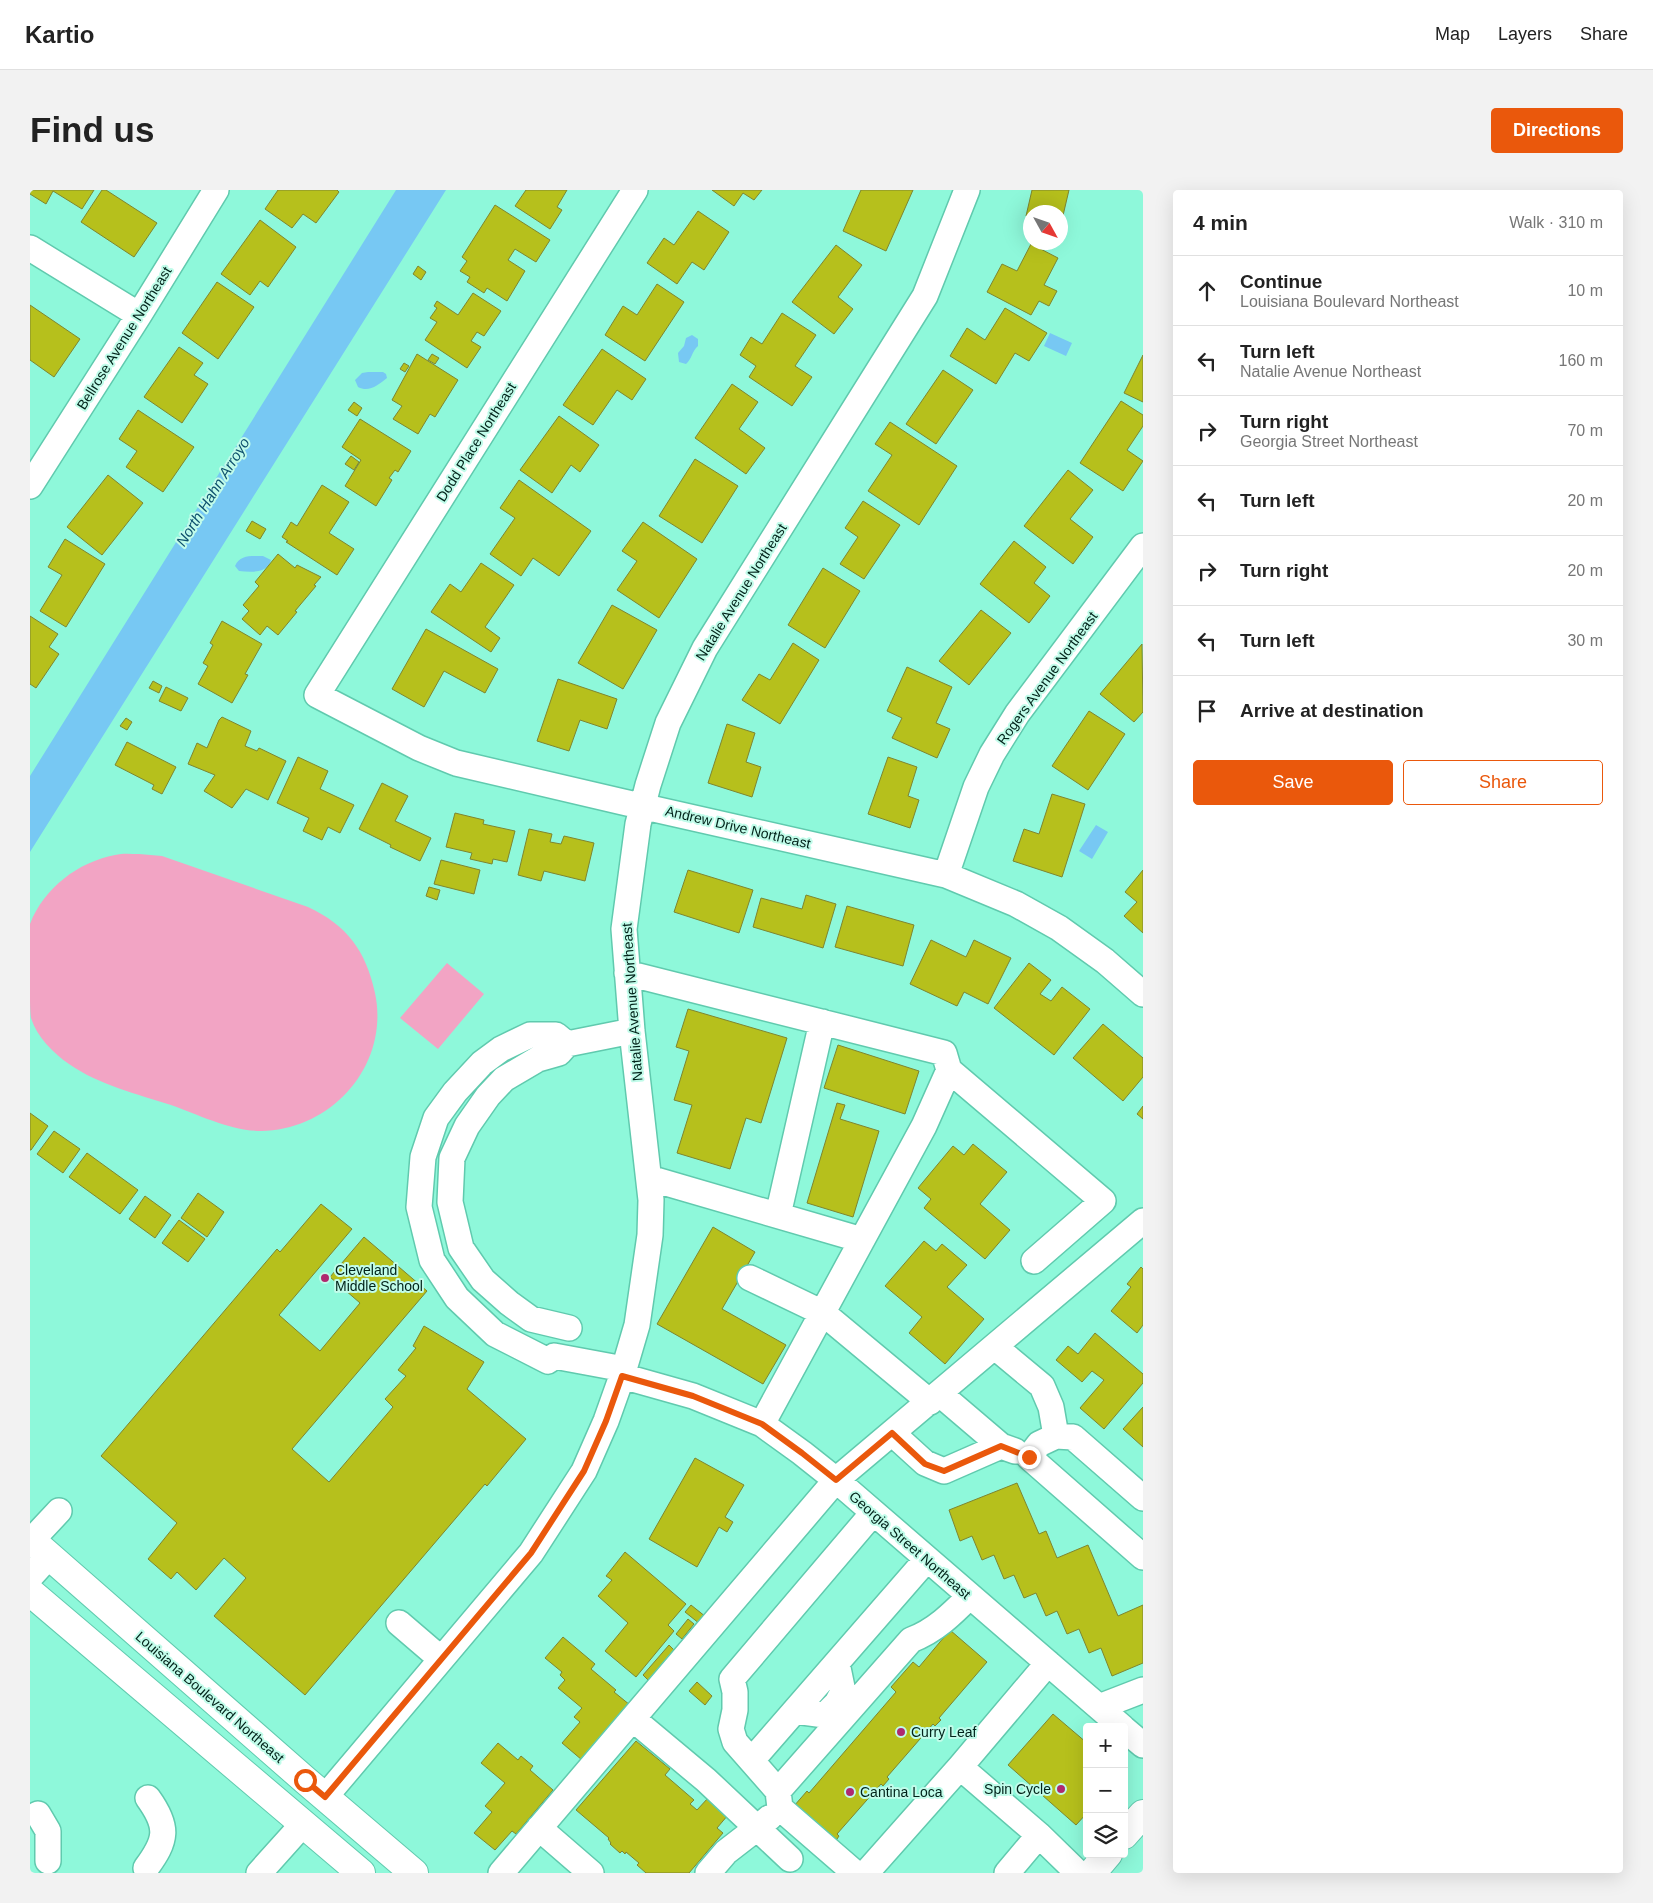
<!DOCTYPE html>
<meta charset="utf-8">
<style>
:root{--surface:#fff;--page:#f2f2f2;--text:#222;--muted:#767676;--line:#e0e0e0;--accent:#ea580c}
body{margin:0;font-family:Arial,sans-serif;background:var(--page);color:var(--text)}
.controls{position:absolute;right:15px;bottom:15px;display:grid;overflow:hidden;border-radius:5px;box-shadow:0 5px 20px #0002}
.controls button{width:45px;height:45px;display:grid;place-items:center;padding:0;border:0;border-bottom:1px solid var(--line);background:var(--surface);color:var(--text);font:25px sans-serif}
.compass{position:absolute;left:993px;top:15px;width:45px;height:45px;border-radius:50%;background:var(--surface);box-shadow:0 5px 20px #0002;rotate:130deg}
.stop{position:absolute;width:15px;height:15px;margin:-11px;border:4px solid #ea580c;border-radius:50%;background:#fff}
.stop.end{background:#ea580c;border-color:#fff;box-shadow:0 1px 5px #0008}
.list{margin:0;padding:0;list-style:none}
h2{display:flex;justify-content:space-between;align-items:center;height:65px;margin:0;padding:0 20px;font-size:21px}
h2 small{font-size:16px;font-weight:400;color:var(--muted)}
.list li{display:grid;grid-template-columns:32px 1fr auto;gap:15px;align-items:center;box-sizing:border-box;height:70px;padding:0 20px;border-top:1px solid var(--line)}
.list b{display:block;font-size:19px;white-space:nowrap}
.list p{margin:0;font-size:16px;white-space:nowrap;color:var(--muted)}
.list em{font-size:16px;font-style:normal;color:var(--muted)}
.actions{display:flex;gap:10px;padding:15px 20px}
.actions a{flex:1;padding:11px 0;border:1px solid var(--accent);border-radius:5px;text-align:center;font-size:18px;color:var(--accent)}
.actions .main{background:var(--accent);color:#fff}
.icon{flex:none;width:28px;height:28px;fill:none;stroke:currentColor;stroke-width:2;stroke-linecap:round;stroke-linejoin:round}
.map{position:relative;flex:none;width:1113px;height:1683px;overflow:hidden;border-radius:5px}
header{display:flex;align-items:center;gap:30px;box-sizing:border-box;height:70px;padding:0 25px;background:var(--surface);border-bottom:1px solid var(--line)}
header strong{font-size:24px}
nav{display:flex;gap:28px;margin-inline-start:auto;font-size:18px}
.intro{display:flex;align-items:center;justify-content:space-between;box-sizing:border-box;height:120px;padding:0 30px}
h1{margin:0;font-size:35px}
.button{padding:12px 22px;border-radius:5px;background:var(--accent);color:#fff;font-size:18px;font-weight:700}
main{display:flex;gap:30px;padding:0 30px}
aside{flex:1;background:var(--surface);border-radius:5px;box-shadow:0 5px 20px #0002}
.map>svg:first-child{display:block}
.green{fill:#f2a4c4}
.water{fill:#77c8f3}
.building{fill:#b6c01c;stroke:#7e8530}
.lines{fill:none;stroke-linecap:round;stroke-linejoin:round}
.minor-casing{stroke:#60caae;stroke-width:28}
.major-casing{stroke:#60caae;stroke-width:30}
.minor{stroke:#fff;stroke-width:25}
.major{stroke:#fff;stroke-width:28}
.route{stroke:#ea580c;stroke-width:6}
.poi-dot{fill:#af296f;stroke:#c1fcea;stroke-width:2}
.labels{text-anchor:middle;stroke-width:4;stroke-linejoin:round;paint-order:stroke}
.street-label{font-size:14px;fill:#002219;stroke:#c1fcea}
.poi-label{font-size:14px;fill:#002219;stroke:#c1fcea;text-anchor:start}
.water-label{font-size:15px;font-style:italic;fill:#0e516e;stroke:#c1fcea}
</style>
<header>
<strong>Kartio</strong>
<nav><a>Map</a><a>Layers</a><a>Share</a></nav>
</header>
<div class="intro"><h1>Find us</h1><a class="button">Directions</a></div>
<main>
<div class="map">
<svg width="1113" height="1683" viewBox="0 0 1113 1683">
<rect width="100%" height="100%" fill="#8ef8da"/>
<path class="green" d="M 109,664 L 132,666 L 278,717 C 317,735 336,761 345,803 C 360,874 303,940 231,941 C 201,941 169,925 141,915 C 107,904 69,895 39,874 C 23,863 7,847 1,828 C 0,821 0,810 0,802 C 0,779 0,756 0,734 C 14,698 48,672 85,665 C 93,663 101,664 109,664 Z
M 417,773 L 454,804 L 408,859 L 370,828 Z"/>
<path class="water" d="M 366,0 L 416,0 L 0,662 L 0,586 Z
M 1020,143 L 1042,153 L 1036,166 L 1014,156 Z
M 662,145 L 668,149 L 668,156 C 662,161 662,169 656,174 L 649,172 L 648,163 L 654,156 L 656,148 Z
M 338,182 L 353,182 L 356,184 L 357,188 C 348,195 339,203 328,197 L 325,190 L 332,183 Z
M 233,366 L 241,370 C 237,384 221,382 209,381 L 205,376 C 210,364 222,366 233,366 Z
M 1066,635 L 1078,642 L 1062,669 L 1049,661 Z"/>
<path class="building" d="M 0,0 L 64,0 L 52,19 L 23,1 L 16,14 L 0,4 Z
M 72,0 L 76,0 L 127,33 L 104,67 L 51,32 Z
M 248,0 L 307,0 L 309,2 L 286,33 L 273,24 L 262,38 L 235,19 Z
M 496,0 L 537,0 L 527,17 L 532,20 L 520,39 L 485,16 Z
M 682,0 L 732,0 L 724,10 L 713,3 L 704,16 Z
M 831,0 L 883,0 L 856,61 L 813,41 Z
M 1002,0 L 1039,0 L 1031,34 L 1030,22 L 1001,22 L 1001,27 L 996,26 Z
M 465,15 L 520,50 L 506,72 L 485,59 L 478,70 L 495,81 L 477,111 L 457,98 L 454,103 L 437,92 L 440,87 L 430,81 L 437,71 L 432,67 Z
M 668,21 L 699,42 L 674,80 L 662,72 L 647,94 L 617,73 L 634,48 L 644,55 Z
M 230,30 L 266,57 L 238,97 L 230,91 L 220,105 L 191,84 Z
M 1001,54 L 1028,68 L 1014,95 L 1027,101 L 1019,116 L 1009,111 L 1001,125 L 957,102 L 972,74 L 987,81 Z
M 806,55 L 832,75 L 808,107 L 823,119 L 804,144 L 762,112 Z
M 388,76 L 396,82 L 391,90 L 383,84 Z
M 187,92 L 224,117 L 188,169 L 152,143 Z
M 627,94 L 654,112 L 615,171 L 575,145 L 593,116 L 607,125 Z
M 443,103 L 471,121 L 454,146 L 447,142 L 441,151 L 451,157 L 437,178 L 395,150 L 407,132 L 400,128 L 407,118 L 404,116 L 407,111 L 428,125 Z
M 0,115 L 50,149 L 24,187 L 0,170 Z
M 975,118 L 1017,143 L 999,171 L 985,163 L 966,194 L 920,166 L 937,138 L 955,150 Z
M 752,123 L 786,145 L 765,176 L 782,187 L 762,216 L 719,187 L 726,176 L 710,165 L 721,147 L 732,154 Z
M 149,157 L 173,173 L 164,185 L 178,194 L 152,233 L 114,207 Z
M 572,159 L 616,189 L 602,210 L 587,200 L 563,235 L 533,215 Z
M 387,164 L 428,190 L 405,227 L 400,224 L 388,244 L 363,229 L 372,216 L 362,210 Z
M 402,164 L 409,168 L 405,174 L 398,170 Z
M 1113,165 L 1113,212 L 1094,203 Z
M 374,173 L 379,176 L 375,182 L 370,179 Z
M 913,180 L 943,200 L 906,254 L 876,234 Z
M 702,194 L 728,212 L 709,239 L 735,258 L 716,284 L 665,248 Z
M 1091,211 L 1113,225 L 1113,236 L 1097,260 L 1113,271 L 1093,301 L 1050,273 Z
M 324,212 L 332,218 L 327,226 L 318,220 Z
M 108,220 L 164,257 L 133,302 L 96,277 L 107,261 L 89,249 Z
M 529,226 L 569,255 L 550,282 L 541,275 L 522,303 L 490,280 Z
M 330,229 L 381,261 L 368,282 L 365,280 L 359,288 L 362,290 L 346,316 L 315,296 L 331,270 L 312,257 Z
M 860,232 L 927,276 L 889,335 L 838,301 L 862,265 L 845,254 Z
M 321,266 L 329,272 L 324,280 L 315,274 Z
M 665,269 L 708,296 L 672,353 L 629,326 Z
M 1038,280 L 1063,300 L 1040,329 L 1063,347 L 1043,374 L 994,336 Z
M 78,285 L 113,313 L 72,365 L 37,337 Z
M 489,290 L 561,341 L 529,386 L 503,368 L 491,386 L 460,364 L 485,328 L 470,318 Z
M 292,295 L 319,312 L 299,343 L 324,359 L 307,385 L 256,352 L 258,351 L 252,347 L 261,332 L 267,336 Z
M 833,311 L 870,335 L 834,389 L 810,374 L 828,347 L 815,338 Z
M 222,331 L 236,339 L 230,349 L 216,341 Z
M 613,332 L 667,369 L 629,428 L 587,400 L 607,371 L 592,361 Z
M 35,349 L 75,374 L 36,437 L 10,421 L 32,385 L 18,377 Z
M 984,351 L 1016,377 L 1004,393 L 1020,406 L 999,433 L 950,394 Z
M 248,364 L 265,378 L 267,375 L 291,387 L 284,395 L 286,396 L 265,421 L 267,422 L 248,445 L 237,436 L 230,445 L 212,429 L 219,421 L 213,415 L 229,396 L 225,392 Z
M 451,373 L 484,395 L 455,437 L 470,448 L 461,462 L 401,422 L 420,394 L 431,402 Z
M 793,378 L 830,401 L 795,458 L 758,435 Z
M 582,415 L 627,440 L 593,499 L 548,473 Z
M 951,420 L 981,443 L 939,495 L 909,471 Z
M 0,426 L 28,444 L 19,457 L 29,464 L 6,498 L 0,494 Z
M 192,431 L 232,454 L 215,484 L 218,485 L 202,513 L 168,494 L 178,476 L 173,473 L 183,455 L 180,453 Z
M 396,439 L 468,479 L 455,503 L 414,481 L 394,517 L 362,499 Z
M 763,453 L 789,470 L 750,534 L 712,510 L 729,484 L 740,490 Z
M 1112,454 L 1113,522 L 1104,532 L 1070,504 Z
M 877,477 L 922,497 L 906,533 L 920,539 L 907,568 L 862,548 L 872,528 L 857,521 Z
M 528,489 L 587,509 L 577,539 L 550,530 L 539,561 L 507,551 Z
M 123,491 L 132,496 L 129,503 L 119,498 Z
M 136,497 L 158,508 L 151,521 L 129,511 Z
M 1059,521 L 1095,544 L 1058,600 L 1022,576 Z
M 192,527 L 221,541 L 215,556 L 227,561 L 229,558 L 256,571 L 238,610 L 216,599 L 202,618 L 174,601 L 185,585 L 158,574 L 167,553 L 177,558 L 189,530 Z
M 96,528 L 102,532 L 97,540 L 90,536 Z
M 697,534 L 725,543 L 716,572 L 731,577 L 722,607 L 678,593 Z
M 97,552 L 146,577 L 132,604 L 122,599 L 124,595 L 85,575 Z
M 268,567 L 298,581 L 290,599 L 324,615 L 310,643 L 298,637 L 292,650 L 273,641 L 279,628 L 247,613 Z
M 858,567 L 887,577 L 878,606 L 889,610 L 880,638 L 838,624 Z
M 352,593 L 378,606 L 365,631 L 401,648 L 390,671 L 360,657 L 361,655 L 329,639 Z
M 1022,604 L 1055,614 L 1032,687 L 983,671 L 994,639 L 1009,644 Z
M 425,623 L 454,630 L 453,634 L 485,641 L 477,672 L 463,669 L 462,674 L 440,669 L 442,663 L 416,657 Z
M 499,639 L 522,644 L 520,652 L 531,654 L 534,646 L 564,653 L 555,691 L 514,681 L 511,691 L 488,685 Z
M 411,670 L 450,680 L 444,704 L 404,694 Z
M 658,680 L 723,700 L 709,743 L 644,722 Z
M 1113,680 L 1113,743 L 1094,726 L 1107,712 L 1095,702 Z
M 399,697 L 410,700 L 407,710 L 396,706 Z
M 776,705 L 806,714 L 793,758 L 723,737 L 731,708 L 772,719 Z
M 817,716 L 884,735 L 873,776 L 805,757 Z
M 901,750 L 936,767 L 944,750 L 981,768 L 958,814 L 934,802 L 927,816 L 880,794 Z
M 999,773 L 1021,790 L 1010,804 L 1021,811 L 1032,797 L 1060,819 L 1024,865 L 964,818 Z
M 658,819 L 757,848 L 731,933 L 716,928 L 700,979 L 647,963 L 662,915 L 644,910 L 659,861 L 646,857 Z
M 1073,834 L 1113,868 L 1113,887 L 1093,911 L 1043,868 Z
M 808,855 L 889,881 L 875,924 L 794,898 Z
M 807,913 L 815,915 L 810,929 L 849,941 L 823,1027 L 777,1013 Z
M 1113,916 L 1113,929 L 1107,924 Z
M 0,923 L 18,936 L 1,960 L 0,960 Z
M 24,941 L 50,959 L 33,983 L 7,964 Z
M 943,954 L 977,982 L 950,1014 L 980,1040 L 955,1069 L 894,1018 L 901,1009 L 888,998 L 923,956 L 934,965 Z
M 57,963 L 108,1000 L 90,1024 L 39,987 Z
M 168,1003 L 194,1022 L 177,1047 L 151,1028 Z
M 115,1006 L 141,1025 L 125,1048 L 99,1029 Z
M 291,1014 L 322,1039 L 249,1125 L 290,1161 L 330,1113 L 300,1087 L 334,1047 L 397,1101 L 262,1259 L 299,1292 L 363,1217 L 355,1209 L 376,1186 L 368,1180 L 386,1158 L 383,1156 L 394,1136 L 454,1172 L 437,1199 L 496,1249 L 457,1296 L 455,1294 L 275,1505 L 184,1426 L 216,1388 L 194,1368 L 166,1400 L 147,1382 L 141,1389 L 118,1369 L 147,1333 L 71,1266 L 247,1059 L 250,1062 Z
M 149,1030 L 175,1049 L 158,1072 L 132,1053 Z
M 683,1037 L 725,1062 L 692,1119 L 756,1155 L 733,1194 L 627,1134 Z
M 894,1051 L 906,1061 L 912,1054 L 937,1075 L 917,1097 L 954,1129 L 915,1174 L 879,1143 L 892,1127 L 855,1096 Z
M 1111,1077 L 1113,1079 L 1113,1135 L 1107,1143 L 1081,1121 L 1101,1097 L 1097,1094 Z
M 1065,1143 L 1113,1184 L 1113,1193 L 1074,1239 L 1050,1218 L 1074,1190 L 1062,1181 L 1052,1192 L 1026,1170 L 1038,1156 L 1048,1164 Z
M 1113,1217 L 1113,1257 L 1093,1239 Z
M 665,1268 L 714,1295 L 695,1327 L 703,1332 L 697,1342 L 689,1337 L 667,1377 L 619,1349 Z
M 987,1293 L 1009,1344 L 1016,1341 L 1027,1368 L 1058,1355 L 1088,1426 L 1113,1415 L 1113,1473 L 1082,1486 L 1071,1458 L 1059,1463 L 1049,1439 L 1037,1444 L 1027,1421 L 1016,1426 L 1006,1403 L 994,1408 L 984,1385 L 974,1389 L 964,1365 L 952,1370 L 942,1346 L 930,1351 L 919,1320 Z
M 595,1362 L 656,1414 L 638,1435 L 644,1441 L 606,1487 L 575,1461 L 598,1433 L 568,1406 L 582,1390 L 576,1386 Z
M 661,1415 L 676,1427 L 670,1434 L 655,1422 Z
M 658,1429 L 664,1434 L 652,1449 L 646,1444 Z
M 920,1440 L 957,1472 L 909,1528 L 911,1530 L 905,1536 L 903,1534 L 857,1587 L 859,1589 L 853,1596 L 851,1594 L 807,1644 L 809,1646 L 805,1652 L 764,1616 L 777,1601 L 779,1603 L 866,1502 L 861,1497 L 883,1472 L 889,1477 Z
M 533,1447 L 565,1474 L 561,1479 L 586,1500 L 584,1502 L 600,1515 L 552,1570 L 532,1553 L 550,1532 L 544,1527 L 552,1518 L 528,1498 L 535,1490 L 530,1485 L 532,1482 L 515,1468 Z
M 639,1455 L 645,1461 L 619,1491 L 613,1485 Z
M 667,1492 L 682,1506 L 675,1515 L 659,1501 Z
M 1023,1524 L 1057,1553 L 1057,1623 L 1046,1635 L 978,1575 Z
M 606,1551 L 640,1579 L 635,1585 L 664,1610 L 660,1614 L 667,1620 L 678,1608 L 698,1625 L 687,1638 L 693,1643 L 659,1683 L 616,1683 L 607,1675 L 609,1673 L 596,1662 L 595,1664 L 592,1661 L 590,1663 L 580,1654 L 581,1653 L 578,1649 L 579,1648 L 546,1620 Z
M 468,1553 L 488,1570 L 491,1566 L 503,1576 L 500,1580 L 523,1600 L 486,1644 L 482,1641 L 465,1660 L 444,1643 L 462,1622 L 455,1616 L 475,1593 L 451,1573 Z"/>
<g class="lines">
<defs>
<path id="minor" d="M 605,0 L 287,505 L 389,558 L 426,573 L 593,612 L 916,685 L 986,714 L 1029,738 L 1075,771 L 1113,804
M 0,58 L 109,125
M 0,296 L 109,125 L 186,0
M 916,685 L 946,597 L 962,564 L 987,524 L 1113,356
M 597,783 L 914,863 L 919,880 L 894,936 L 732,1234
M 537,854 L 529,863 L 508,869 L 474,889 L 458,906 L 437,936 L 422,968 L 420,1012 L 431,1058 L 453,1090 L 479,1113 L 501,1129 L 539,1138
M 919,880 L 1073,1011 L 1004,1071
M 619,988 L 832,1050
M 748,1025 L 792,832
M 720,1088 L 793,1123 L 900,1212
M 965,1157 L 1012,1196 L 1021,1217 L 1026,1246
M 594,1179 L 524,1166 L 518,1171 L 465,1144 L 427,1108 L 402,1070 L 389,1017 L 393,967 L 406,928 L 425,902 L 452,873 L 471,859 L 500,845 L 526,845 L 537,854 L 602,841
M 592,1186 L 663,1206 L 732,1234 L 772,1263 L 806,1290 L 1092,1537
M 910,1204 L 971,1256 L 985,1261
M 862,1243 L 895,1273 L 914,1281 L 971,1256
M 1113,1308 L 1043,1247 L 1026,1246 L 1009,1254 L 999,1267 L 1113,1367
M 843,1323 L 702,1489 L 705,1502 L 705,1520 L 701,1539 L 705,1552 L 748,1601 L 881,1450 C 905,1441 922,1424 940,1406
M 0,1352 L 29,1321
M 0,1387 L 19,1366
M 369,1433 L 411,1469
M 1018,1473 L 930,1577 L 1009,1645 L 1048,1683
M 1069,1517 L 1113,1500
M 765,1521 L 795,1525 L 807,1513 L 813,1502 L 807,1473
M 603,1529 L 676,1590 L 727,1638 L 696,1662 L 678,1683
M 1094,1539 L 1113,1555
M 722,1570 L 897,1369
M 748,1601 L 750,1618 L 825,1683
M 295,1607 L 501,1363 L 554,1281 L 576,1231 L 592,1186 L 607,1135 L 620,1045 L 621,1010 L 602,841 L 594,739 L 608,634 L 618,595 L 638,533 L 675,458 L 895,106 L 937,0
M 8,1624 L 18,1641 L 18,1671
M 739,1628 L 727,1638 L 760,1669
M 509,1638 L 561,1683
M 116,1678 C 137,1650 139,1637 118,1608
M 229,1683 L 273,1634
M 471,1683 L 806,1290 L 1113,1031
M 836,1683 L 930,1577
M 977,1683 L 1009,1645"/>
<path id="major" d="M 0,1349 L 275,1590 L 384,1683
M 0,1402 L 331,1683
M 1094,1645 L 1113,1624
M 1062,1683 L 1078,1664"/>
</defs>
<use href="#minor" class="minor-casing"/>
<use href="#major" class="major-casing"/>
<use href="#minor" class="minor"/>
<use href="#major" class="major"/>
</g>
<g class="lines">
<path class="route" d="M 275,1590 L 295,1607 L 501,1363 L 554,1281 L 576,1231 L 592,1186 L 663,1206 L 732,1234 L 772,1263 L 806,1290 L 862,1243 L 895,1274 L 914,1281 L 971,1256 L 999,1267"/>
</g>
<g class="poi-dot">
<circle cx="295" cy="1088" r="5"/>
<circle cx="871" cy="1542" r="5"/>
<circle cx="1031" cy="1599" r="5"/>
<circle cx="820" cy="1602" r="5"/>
</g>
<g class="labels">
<g class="street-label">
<text transform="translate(94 148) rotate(-58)" y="5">Bellrose Avenue Northeast</text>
<text transform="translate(446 252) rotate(-58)" y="5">Dodd Place Northeast</text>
<text transform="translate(711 402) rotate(-58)" y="5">Natalie Avenue Northeast</text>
<text transform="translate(1017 488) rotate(-54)" y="5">Rogers Avenue Northeast</text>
<text transform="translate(708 637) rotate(13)" y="5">Andrew Drive Northeast</text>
<text transform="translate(602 812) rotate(-94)" y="5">Natalie Avenue Northeast</text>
<text transform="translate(880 1355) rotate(41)" y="5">Georgia Street Northeast</text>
<text transform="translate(180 1507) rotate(41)" y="5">Louisiana Boulevard Northeast</text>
</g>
<g class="poi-label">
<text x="305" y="1085">Cleveland<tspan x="305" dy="16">Middle School</tspan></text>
<text x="881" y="1547">Curry Leaf</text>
<text x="1021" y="1604" text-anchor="end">Spin Cycle</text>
<text x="830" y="1607">Cantina Loca</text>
</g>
<g class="water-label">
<text transform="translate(183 302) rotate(-58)" y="5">North Hahn Arroyo</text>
</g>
</g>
</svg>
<div class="controls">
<button>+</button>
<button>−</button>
<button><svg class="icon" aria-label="layers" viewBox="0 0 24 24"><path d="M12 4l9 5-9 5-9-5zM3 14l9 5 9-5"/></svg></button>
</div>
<svg class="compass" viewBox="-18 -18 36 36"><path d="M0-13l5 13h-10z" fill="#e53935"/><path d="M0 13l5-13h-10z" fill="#767676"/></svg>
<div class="stop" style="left:275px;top:1590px"></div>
<div class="stop end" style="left:999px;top:1267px"></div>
</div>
<aside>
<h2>4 min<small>Walk · 310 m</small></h2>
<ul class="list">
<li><svg class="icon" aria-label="ahead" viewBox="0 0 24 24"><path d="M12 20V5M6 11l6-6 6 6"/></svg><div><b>Continue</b><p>Louisiana Boulevard Northeast</p></div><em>10 m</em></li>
<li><svg class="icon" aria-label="left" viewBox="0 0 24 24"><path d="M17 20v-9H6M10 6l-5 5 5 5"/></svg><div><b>Turn left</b><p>Natalie Avenue Northeast</p></div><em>160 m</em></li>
<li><svg class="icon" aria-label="right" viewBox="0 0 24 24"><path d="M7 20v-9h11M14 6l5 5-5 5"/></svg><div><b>Turn right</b><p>Georgia Street Northeast</p></div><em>70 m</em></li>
<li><svg class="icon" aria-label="left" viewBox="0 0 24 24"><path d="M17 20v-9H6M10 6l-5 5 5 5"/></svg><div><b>Turn left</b></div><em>20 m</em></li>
<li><svg class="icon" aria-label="right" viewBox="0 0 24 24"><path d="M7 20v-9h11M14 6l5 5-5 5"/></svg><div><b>Turn right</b></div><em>20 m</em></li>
<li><svg class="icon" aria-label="left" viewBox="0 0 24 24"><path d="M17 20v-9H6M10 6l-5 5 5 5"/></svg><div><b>Turn left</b></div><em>30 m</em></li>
<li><svg class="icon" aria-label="arrive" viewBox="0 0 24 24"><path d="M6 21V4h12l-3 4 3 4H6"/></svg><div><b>Arrive at destination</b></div></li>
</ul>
<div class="actions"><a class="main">Save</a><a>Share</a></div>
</aside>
</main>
